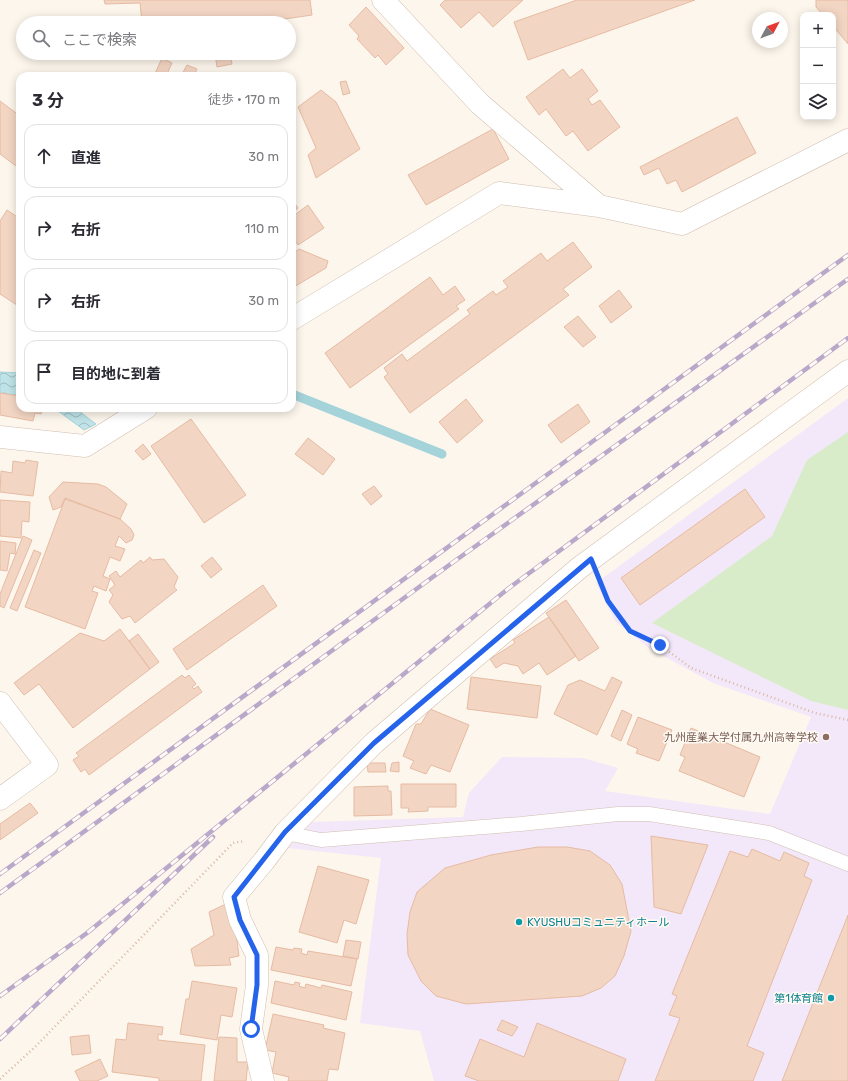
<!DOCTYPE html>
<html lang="ja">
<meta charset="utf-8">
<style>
:root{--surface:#fff;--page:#f7f7f7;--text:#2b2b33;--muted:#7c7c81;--line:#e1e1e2}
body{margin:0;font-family:Rubik,"Noto Sans JP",sans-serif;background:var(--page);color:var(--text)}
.controls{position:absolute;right:12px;top:12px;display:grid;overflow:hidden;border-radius:8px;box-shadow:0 2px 10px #0003}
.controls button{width:36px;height:36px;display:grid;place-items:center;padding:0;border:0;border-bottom:1px solid var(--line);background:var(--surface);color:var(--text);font:20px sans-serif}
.compass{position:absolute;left:752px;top:12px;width:36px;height:36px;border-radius:50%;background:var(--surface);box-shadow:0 2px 10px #0003;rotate:49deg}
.stop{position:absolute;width:12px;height:12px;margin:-9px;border:3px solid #2563eb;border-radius:50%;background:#fff}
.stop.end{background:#2563eb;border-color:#fff;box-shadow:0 1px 4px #0008}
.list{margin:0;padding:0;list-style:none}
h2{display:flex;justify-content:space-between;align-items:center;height:52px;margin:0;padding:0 16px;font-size:17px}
h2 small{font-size:13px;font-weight:400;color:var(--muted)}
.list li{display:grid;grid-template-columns:26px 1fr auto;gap:12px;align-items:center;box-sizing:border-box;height:64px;margin:0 8px 8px;padding:0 8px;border:1px solid var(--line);border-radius:12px}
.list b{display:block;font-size:15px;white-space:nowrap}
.list em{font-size:13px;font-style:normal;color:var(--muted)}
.icon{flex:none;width:22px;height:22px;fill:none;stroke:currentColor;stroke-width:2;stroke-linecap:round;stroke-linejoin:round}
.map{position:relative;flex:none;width:848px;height:1081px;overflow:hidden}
.search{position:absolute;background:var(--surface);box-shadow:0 2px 10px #0003;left:16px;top:16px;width:280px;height:44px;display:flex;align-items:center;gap:10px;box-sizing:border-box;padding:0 14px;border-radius:22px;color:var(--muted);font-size:15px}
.panel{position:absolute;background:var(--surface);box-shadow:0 2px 10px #0003;left:16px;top:72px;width:280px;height:340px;border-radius:12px}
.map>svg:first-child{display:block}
.education{fill:#f3e8fa}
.pitch{fill:#d8ecc9}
.water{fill:url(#water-waves);stroke:#a5d3da}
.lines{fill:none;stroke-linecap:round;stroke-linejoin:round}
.stream{stroke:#a5d3da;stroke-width:9}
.building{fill:#f3d5c3;stroke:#e6bba3}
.lane-casing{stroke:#d1beb0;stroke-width:15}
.street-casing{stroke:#d1beb0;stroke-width:23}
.path{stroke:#d9b8a5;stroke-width:2.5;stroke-dasharray:1 3;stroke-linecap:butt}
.lane{stroke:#fff;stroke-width:14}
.street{stroke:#fff;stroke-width:22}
.rail-casing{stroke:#b9a8c9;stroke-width:4.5}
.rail{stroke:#fffaf3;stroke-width:3;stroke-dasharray:9;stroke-linecap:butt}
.route{stroke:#2563eb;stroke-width:5}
.education-dot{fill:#8d6e63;stroke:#fffaf3;stroke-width:1.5}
.culture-dot{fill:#0f9aa8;stroke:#fffaf3;stroke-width:1.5}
.labels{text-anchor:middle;stroke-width:3;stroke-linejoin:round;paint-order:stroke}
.education-label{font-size:11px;fill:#785e54;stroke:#fffaf3;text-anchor:end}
.culture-label{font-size:11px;fill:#0d838f;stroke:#fffaf3;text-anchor:start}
</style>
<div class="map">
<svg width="848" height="1081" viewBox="0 0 848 1081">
<defs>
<pattern id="water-waves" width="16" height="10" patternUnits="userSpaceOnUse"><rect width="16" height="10" fill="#bfe3e8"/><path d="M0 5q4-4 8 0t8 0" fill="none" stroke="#a0bbbe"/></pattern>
</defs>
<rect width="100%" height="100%" fill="#fdf6ec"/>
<path class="education" d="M 848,398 L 848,1081 L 434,1081 L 420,1031 L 360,1023 L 381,858 L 288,848 L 312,822 L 463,817 L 469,793 L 502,757 L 583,758 L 618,768 L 605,791 L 770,814 L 811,717 L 713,683 L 650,649 L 615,621 L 596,583 Z"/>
<path class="pitch" d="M 848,432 L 848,710 L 811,701 L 652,623 L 772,536 L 807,460 Z"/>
<path class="water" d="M 0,372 L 20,373 L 20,395 L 0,395 Z
M 54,408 L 75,408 L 96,424 L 84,430 Z"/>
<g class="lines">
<path class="stream" d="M 292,394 L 442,454"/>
</g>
<path class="building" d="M 104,0 L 310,0 L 312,15 L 257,23 L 142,23 L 140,3 L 105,4 Z
M 445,0 L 523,0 L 493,27 L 479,12 L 461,28 L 440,5 Z
M 577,0 L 695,0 L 528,60 L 514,22 Z
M 816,0 L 848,0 L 848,44 L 833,26 L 833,15 L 823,15 L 816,7 Z
M 366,7 L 404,48 L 386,65 L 378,55 L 375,58 L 357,39 L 359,36 L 349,25 Z
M 230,53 L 232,64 L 217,67 L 215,54 Z
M 162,58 L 172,63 L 166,76 L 154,76 Z
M 187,65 L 197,69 L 194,75 L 196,76 L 181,76 Z
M 563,69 L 570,78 L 582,69 L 598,91 L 588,99 L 592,105 L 600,100 L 620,127 L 588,151 L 573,131 L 566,136 L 546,109 L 539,115 L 526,97 Z
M 346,81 L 350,93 L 343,95 L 340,82 Z
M 321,90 L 336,102 L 360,149 L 316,178 L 308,155 L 316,148 L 298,107 Z
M 0,101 L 20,116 L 20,159 L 16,166 L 0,154 Z
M 737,117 L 756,153 L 682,192 L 676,180 L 667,184 L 659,168 L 644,175 L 640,167 Z
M 493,129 L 509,159 L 426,205 L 408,175 Z
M 292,200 L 298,208 L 292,213 Z
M 308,205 L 324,228 L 298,245 L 292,236 L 292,217 Z
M 7,210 L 20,219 L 20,307 L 0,294 L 0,221 Z
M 573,242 L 592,267 L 563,289 L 569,295 L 410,413 L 384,377 L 388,374 L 384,368 L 402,354 L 407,361 L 470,314 L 467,310 L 493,291 L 496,295 L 508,287 L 503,281 L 541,253 L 547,261 Z
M 299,249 L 328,261 L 326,268 L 292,288 L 292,251 L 294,253 Z
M 430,277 L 443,295 L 455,286 L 465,300 L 456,306 L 459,309 L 350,388 L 325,353 Z
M 619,290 L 632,307 L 611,323 L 599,306 Z
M 578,316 L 596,337 L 583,347 L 564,327 Z
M 0,393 L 20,396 L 20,408 L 43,408 L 41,414 L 35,413 L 33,421 L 0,415 Z
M 466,399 L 483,421 L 457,443 L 439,422 Z
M 578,404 L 590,422 L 561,443 L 548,425 Z
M 90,408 L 99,408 L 95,412 Z
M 191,419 L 246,495 L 204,523 L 151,446 Z
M 308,438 L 335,459 L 323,475 L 295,454 Z
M 143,444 L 151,454 L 143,460 L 135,451 Z
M 26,460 L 38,462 L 33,496 L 0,492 L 1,471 L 12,473 L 13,461 L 25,463 Z
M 63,482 L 98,484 L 106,487 L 127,504 L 120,519 L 65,498 L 61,507 L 53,510 L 49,497 Z
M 374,486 L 382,496 L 371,505 L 362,494 Z
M 745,489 L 765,517 L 640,605 L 621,578 Z
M 65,499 L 120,519 L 131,529 L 134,535 L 132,540 L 126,543 L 119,536 L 115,546 L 125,549 L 120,561 L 110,557 L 103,576 L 110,579 L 106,591 L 94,586 L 92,591 L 98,593 L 85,629 L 25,607 Z
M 0,500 L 30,502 L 29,522 L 22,521 L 21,538 L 0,536 Z
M 23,536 L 32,540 L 4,608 L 0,606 L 0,594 Z
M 0,541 L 16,543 L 15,554 L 10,553 L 7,571 L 0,570 Z
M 34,550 L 41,553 L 17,611 L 10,608 Z
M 150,557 L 152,560 L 164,559 L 178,577 L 174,587 L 177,590 L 135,623 L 130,616 L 122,619 L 109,602 L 113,595 L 109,590 L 115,585 L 109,576 L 116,571 L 120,577 L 141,560 L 143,563 Z
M 212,557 L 222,569 L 211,578 L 201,566 Z
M 263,585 L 277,606 L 187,670 L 173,649 Z
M 566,600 L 599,648 L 579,661 L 546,613 Z
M 549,617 L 576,656 L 547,675 L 539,663 L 523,674 L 518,666 L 504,663 L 496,668 L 490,659 L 515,643 L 513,640 Z
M 120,629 L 150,669 L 73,728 L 39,684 L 24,695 L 14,683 L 80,633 L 104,641 Z
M 138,634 L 159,662 L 150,669 L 129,641 Z
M 182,675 L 185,678 L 189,675 L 196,684 L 192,687 L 194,689 L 198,686 L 202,692 L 89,775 L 85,769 L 81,772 L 73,760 L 79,756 L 76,753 Z
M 471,677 L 541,686 L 537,718 L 467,709 Z
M 612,677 L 622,682 L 597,735 L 554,714 L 568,685 L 580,680 L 605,691 Z
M 430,709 L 469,725 L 450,772 L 431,765 L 426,774 L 410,768 L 414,761 L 403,756 L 416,724 L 421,724 Z
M 622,710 L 632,715 L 621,741 L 611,736 Z
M 638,717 L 672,730 L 659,761 L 636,753 L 638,749 L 627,744 Z
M 691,728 L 760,757 L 744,797 L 679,771 L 685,757 L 680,755 Z
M 399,762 L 399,772 L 390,771 L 392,763 Z
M 367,763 L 385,763 L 386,772 L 368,772 Z
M 401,784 L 456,784 L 456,807 L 428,807 L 428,811 L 408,812 L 409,808 L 401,808 Z
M 388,786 L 388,791 L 391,791 L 392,815 L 354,816 L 354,787 Z
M 30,803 L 38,813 L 0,840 L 0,824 Z
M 651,836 L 708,845 L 681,914 L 654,907 Z
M 538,847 L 567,847 L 590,851 L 610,865 L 622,884 L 631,931 L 624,956 L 615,976 L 601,988 L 582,996 L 466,1004 L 436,996 L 421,981 L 408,955 L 407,934 L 410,912 L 417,892 L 445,868 L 491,855 Z
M 752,849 L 780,861 L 784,852 L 809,863 L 804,876 L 812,880 L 747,1046 L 764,1053 L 753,1081 L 655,1081 L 680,1018 L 669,1015 L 677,996 L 672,994 L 730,851 L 748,857 Z
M 318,866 L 369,880 L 356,924 L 344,920 L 337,943 L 299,932 Z
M 228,903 L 236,933 L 239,956 L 229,958 L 231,965 L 195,966 L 191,949 L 214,935 L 209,912 Z
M 848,915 L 848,1081 L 782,1081 Z
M 346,940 L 361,942 L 358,959 L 343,956 Z
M 276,947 L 293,950 L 294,948 L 302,949 L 301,953 L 307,955 L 308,951 L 357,959 L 351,986 L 271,970 Z
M 192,981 L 237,988 L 232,1017 L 221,1015 L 217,1040 L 180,1034 L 186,999 L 189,999 Z
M 275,981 L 294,985 L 295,982 L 300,983 L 299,986 L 305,988 L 306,984 L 321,988 L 322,985 L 352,992 L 346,1020 L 271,1003 Z
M 273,1014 L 324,1025 L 323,1028 L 345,1033 L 338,1070 L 329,1069 L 327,1081 L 288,1081 L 289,1077 L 272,1073 L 276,1052 L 265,1050 Z
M 502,1020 L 518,1027 L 512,1036 L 497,1030 Z
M 128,1023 L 163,1027 L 162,1035 L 158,1034 L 158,1040 L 205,1045 L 201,1081 L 159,1081 L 159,1078 L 112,1072 L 116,1039 L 126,1040 Z
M 537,1023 L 626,1059 L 618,1081 L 479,1081 L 465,1076 L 480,1039 L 524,1057 Z
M 89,1035 L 91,1053 L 72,1055 L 70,1037 Z
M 219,1037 L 237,1038 L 237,1062 L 248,1062 L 246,1081 L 214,1081 Z
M 100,1059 L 108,1076 L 97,1081 L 80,1081 L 75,1071 Z"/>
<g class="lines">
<defs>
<path id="lane" d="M 285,833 L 321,840 L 521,824 L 618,814 L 649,814 L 769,833 L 848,864"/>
<path id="street" d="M 383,0 L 480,104 L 599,206
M 292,319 L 499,193 L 599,206 L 682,224 L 848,140
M 0,437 L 85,446 L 146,408
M 0,703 L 47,765 L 0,799
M 263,1081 L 251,1029 L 257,985 L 257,955 L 240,920 L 234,897 L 264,861 L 285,833 L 374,743 L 579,568 L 848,371"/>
</defs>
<use href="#lane" class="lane-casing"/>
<use href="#street" class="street-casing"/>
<path class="path" d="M 601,584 L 608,601 L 630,631 L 660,645 L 691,668 L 815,713 L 848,720
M 0,1079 L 35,1047 L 233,843 L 245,841"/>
<use href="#lane" class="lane"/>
<use href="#street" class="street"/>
<defs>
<path id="rail" d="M 0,874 L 848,255
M 0,893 L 452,563 L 848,279
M 0,996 L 87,933 L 509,588 L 848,338
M 0,1039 L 213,837"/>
</defs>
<use href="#rail" class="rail-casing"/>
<use href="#rail" class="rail"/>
</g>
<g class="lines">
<path class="route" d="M 251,1029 L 257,985 L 257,955 L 240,920 L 234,897 L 285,832 L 374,743 L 591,559 L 608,601 L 630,631 L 660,645"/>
</g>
<circle class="education-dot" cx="826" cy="737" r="4"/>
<g class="culture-dot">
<circle cx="519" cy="922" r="4"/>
<circle cx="831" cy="998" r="4"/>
</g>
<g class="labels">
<g class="education-label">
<text x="818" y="741">九州産業大学付属九州高等学校</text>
</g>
<g class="culture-label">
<text x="527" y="926">KYUSHUコミュニティホール</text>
<text x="823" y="1002" text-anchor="end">第1体育館</text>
</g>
</g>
</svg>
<div class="controls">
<button>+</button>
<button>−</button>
<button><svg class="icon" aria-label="layers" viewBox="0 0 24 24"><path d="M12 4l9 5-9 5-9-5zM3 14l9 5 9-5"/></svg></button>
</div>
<svg class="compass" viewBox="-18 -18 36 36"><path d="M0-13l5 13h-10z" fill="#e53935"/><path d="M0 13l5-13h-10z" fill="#7c7c81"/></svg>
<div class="stop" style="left:251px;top:1029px"></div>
<div class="stop end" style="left:660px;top:645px"></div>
<div class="search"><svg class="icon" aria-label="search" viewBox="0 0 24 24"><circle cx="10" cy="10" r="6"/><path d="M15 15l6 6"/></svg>ここで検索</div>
<section class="panel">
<h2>3 分<small>徒歩 · 170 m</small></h2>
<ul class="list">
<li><svg class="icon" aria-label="ahead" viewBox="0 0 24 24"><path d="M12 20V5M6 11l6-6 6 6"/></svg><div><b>直進</b></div><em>30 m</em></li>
<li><svg class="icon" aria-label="right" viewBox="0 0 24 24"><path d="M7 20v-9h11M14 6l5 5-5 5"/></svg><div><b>右折</b></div><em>110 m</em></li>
<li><svg class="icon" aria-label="right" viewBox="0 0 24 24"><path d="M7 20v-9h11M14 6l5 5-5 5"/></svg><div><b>右折</b></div><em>30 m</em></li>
<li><svg class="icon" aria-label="arrive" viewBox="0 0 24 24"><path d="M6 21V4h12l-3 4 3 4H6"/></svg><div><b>目的地に到着</b></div></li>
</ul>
</section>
</div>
